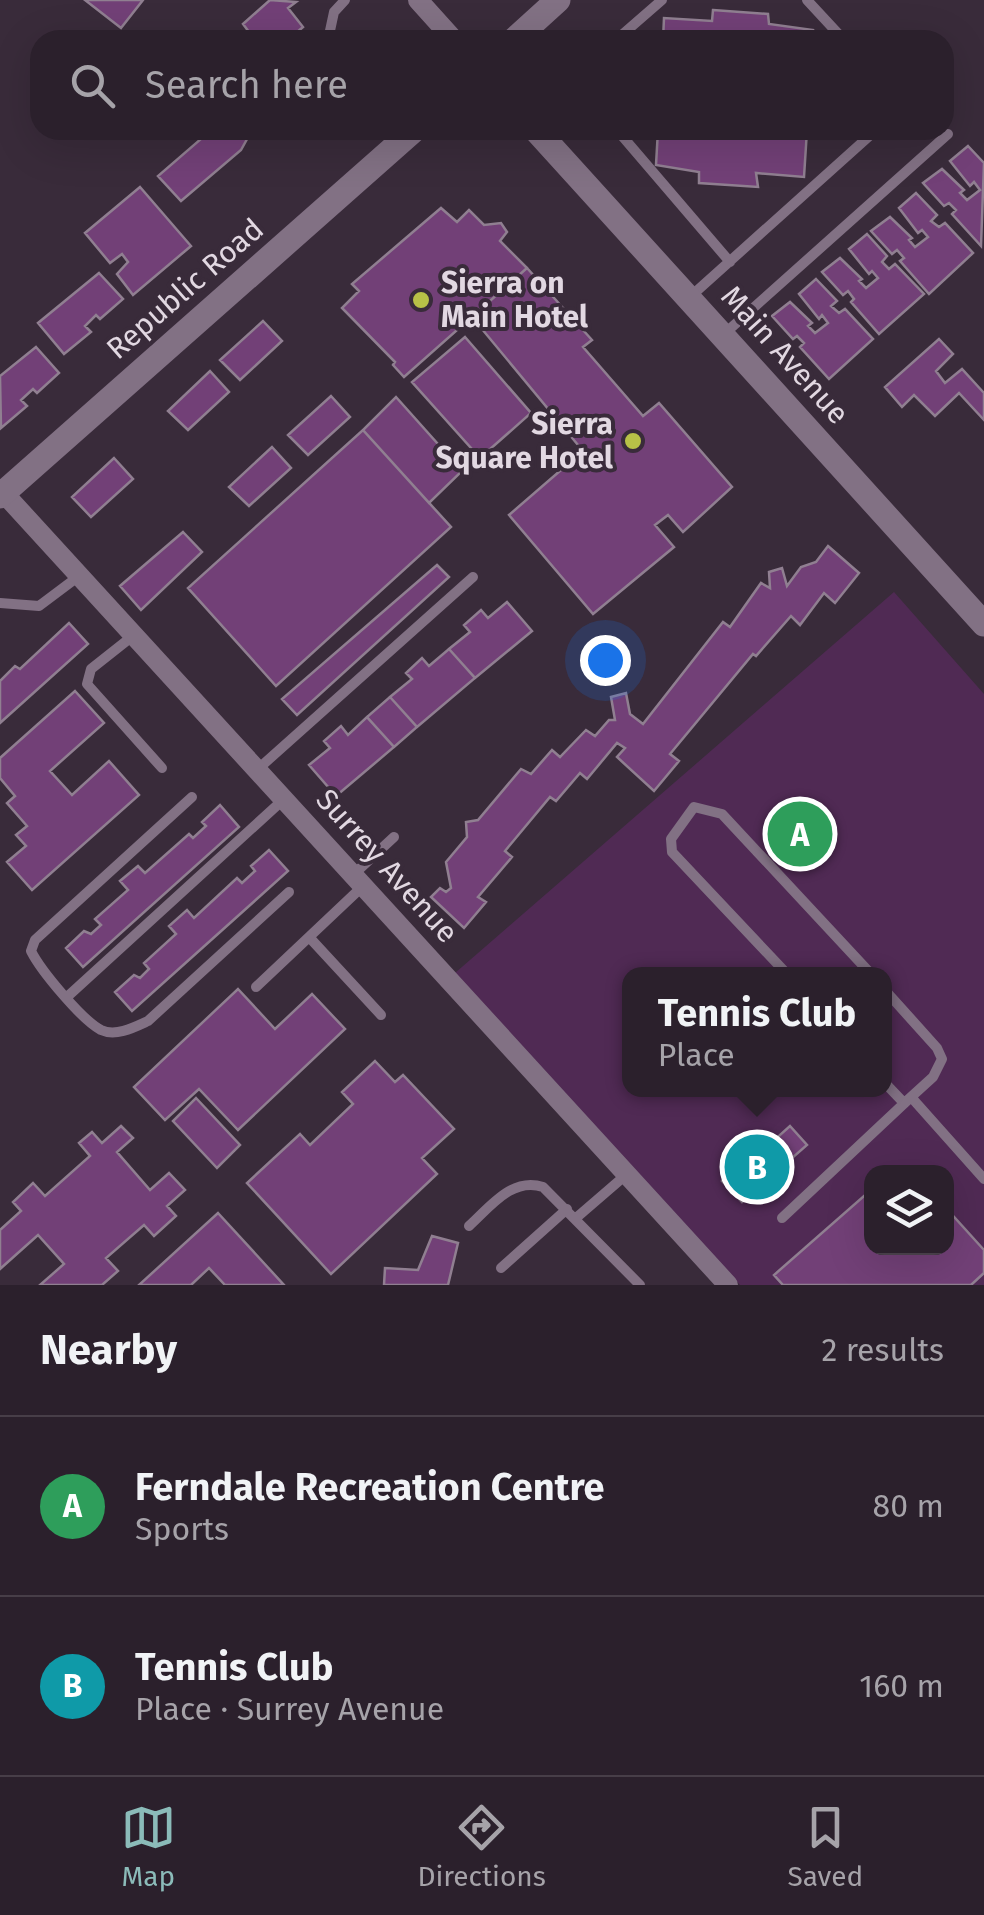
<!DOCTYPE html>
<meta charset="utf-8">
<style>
:root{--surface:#2b202c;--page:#332834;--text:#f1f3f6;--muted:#a6a3a9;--line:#473e48;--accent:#8bbbb9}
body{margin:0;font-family:"Fira Sans",sans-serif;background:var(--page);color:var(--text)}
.controls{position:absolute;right:30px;bottom:30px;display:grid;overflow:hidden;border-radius:20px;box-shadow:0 10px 40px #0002}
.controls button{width:90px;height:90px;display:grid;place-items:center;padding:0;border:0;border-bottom:2px solid var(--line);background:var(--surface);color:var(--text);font:50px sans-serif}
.you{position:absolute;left:605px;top:660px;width:35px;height:35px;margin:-25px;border:8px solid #fff;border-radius:50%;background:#1a73e8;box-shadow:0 0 0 15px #1a73e833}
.badge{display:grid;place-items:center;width:65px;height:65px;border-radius:50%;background:var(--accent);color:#fff;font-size:32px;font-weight:700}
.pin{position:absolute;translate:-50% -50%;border:5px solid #fff;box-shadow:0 2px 10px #0006}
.popup{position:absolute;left:622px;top:967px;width:270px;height:130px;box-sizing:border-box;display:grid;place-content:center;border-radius:20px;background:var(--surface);filter:drop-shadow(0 2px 8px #0005);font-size:32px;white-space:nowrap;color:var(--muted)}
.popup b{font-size:38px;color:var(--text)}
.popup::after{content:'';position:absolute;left:50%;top:100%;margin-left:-20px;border:20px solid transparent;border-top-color:var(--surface)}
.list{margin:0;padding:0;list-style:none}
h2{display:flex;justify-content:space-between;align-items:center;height:130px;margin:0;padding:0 40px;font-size:42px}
h2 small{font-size:32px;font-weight:400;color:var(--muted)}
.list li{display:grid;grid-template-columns:65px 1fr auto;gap:30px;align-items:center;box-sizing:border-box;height:180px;padding:0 40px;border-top:2px solid var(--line)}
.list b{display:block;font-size:38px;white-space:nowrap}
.list p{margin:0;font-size:32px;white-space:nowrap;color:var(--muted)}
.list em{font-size:32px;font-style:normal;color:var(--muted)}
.icon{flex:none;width:55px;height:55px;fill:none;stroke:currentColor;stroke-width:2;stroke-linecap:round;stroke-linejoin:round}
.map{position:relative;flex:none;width:984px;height:1285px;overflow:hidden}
.search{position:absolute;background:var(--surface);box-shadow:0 10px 40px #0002;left:30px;right:30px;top:30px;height:110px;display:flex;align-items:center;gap:25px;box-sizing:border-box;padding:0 35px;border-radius:30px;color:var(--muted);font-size:38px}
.sheet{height:490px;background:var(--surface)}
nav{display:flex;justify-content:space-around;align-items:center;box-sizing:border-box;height:140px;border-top:2px solid var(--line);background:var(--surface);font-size:28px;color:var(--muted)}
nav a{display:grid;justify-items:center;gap:5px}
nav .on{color:var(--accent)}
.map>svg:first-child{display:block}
.green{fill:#502a54;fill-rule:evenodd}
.building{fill:#724077;stroke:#907f91;stroke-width:2.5}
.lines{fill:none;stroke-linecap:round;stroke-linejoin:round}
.lane{stroke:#827184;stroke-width:10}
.street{stroke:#827184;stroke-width:20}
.secondary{stroke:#827184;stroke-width:25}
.poi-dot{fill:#b7c147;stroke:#392b3a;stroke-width:4}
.labels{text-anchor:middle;stroke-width:8;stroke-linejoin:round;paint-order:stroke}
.poi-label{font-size:30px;font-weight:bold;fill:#e2d8e2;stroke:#392b3a;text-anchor:start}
.street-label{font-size:30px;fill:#e2d8e2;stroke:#392b3a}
</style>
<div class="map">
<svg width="984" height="1285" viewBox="0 0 984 1285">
<rect width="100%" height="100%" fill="#392b3a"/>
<path class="green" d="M 894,592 L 984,694 L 984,1285 L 740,1285 L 455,973 ZM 630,974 L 884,974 L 884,1090 L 630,1090 ZM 872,1172 L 946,1172 L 946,1248 L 872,1248 Z"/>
<path class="building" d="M 85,0 L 143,0 L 121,28 Z
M 270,0 L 296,2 L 288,8 L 303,27 L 288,40 L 255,40 L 243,24 Z
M 713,10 L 768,14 L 769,24 L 813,30 L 812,40 L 663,40 L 664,18 L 712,21 Z
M 193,130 L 252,130 L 241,150 L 181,201 L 158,176 L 201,139 Z
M 658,130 L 807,130 L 804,177 L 756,173 L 758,187 L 699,183 L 699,172 L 656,165 Z
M 968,146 L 984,163 L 981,246 L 952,214 L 956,210 L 949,203 L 944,206 L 923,183 L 942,169 L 964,190 L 960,193 L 967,200 L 980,190 L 974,182 L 970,186 L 950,161 Z
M 140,187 L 191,246 L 133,295 L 117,274 L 128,262 L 122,254 L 110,263 L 85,233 Z
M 916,193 L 937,215 L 931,221 L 939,227 L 945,223 L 973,253 L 929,294 L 900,261 L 904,258 L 897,250 L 892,254 L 871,231 L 890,217 L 912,238 L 909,240 L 915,247 L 928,237 L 922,230 L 918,233 L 899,208 Z
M 441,208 L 457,222 L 469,210 L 484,225 L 501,223 L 507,232 L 500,241 L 527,268 L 404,377 L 393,365 L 395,362 L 342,308 L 359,291 L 352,284 Z
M 867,234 L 887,256 L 882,262 L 889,269 L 895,264 L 924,294 L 879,334 L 851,302 L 854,299 L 848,291 L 843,295 L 822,272 L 840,258 L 862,279 L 859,281 L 866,288 L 878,278 L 872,271 L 869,274 L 849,249 Z
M 527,268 L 592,340 L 583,347 L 643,416 L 659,403 L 732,487 L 683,532 L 668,515 L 655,525 L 674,547 L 593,614 L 509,515 L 583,451 L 472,317 Z
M 99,273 L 123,299 L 100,319 L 96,315 L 85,326 L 91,332 L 64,354 L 38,323 Z
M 816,279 L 837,301 L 831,306 L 839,313 L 845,309 L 873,339 L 829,379 L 800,347 L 804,343 L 797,336 L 793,339 L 772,316 L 790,302 L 812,323 L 808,326 L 815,333 L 828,323 L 822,315 L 819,319 L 799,294 Z
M 263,321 L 282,341 L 240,380 L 220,360 Z
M 465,337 L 531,413 L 480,458 L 412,382 Z
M 939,339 L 953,354 L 936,371 L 945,383 L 962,369 L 984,393 L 984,420 L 959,393 L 935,416 L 914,395 L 902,407 L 885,387 Z
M 36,347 L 59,373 L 37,393 L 33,389 L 21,400 L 27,406 L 1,428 L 0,376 Z
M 210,371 L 229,392 L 188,430 L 168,411 Z
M 331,396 L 350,417 L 308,455 L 288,435 Z
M 396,397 L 462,471 L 429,503 L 363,430 Z
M 363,430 L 451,527 L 276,686 L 188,588 Z
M 272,447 L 291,468 L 249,506 L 229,487 Z
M 114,458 L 133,479 L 91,517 L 72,497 Z
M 183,532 L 202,552 L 141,610 L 120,586 Z
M 828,546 L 859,573 L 835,603 L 824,593 L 800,625 L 791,616 L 756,656 L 753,654 L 670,754 L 679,761 L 654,791 L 617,757 L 625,748 L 617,743 L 587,779 L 580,773 L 556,801 L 550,797 L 505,851 L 512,857 L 478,897 L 486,902 L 464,928 L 431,897 L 440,888 L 446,892 L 451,888 L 446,862 L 467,837 L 466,822 L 478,820 L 521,769 L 531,774 L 552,750 L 560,757 L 586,730 L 595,736 L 609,720 L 615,720 L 611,697 L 626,693 L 630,714 L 643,724 L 723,622 L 730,627 L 761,583 L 770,588 L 769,572 L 782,568 L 787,586 L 801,567 L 816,562 Z
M 437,565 L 449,577 L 297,715 L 282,699 Z
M 507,602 L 532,631 L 475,678 L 449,649 L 470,632 L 464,625 L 481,610 L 488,618 Z
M 69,623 L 88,644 L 0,723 L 0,681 L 15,666 L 20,669 Z
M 449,649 L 475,678 L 417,727 L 390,697 L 412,679 L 406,673 L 422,658 L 429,666 Z
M 75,691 L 104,723 L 50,771 L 72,795 L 109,761 L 139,795 L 32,890 L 7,862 L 26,846 L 16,835 L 27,826 L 7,803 L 15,796 L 0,778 L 0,758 Z
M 390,697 L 417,727 L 394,747 L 367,717 Z
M 367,717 L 394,747 L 336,796 L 309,765 L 330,748 L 324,741 L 341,726 L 348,735 Z
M 220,805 L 239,827 L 83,967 L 66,948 L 84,931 L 91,934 L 101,925 L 95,919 L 128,890 L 120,881 L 138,866 L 145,873 L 189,834 L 193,838 L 206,826 L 202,822 Z
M 269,850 L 288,871 L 132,1011 L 115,992 L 134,975 L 140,978 L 149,969 L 144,963 L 176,934 L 169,926 L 187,910 L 194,918 L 237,878 L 242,883 L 255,871 L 251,866 Z
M 238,989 L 275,1029 L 312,994 L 345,1029 L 238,1130 L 199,1089 L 165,1120 L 134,1087 Z
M 375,1061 L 395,1082 L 403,1075 L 454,1129 L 422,1158 L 437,1174 L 331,1274 L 247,1183 L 300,1134 L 310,1145 L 353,1104 L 342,1092 Z
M 196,1098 L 240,1145 L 217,1168 L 173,1121 Z
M 121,1126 L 133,1138 L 117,1152 L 150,1190 L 169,1173 L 185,1190 L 167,1206 L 176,1216 L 154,1236 L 144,1225 L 106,1258 L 118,1271 L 102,1285 L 40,1285 L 64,1264 L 38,1235 L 0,1269 L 0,1230 L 21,1211 L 13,1202 L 33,1183 L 45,1196 L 90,1156 L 79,1143 L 92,1132 L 102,1143 Z
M 790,1126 L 807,1145 L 742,1202 L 722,1181 L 733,1170 L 727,1163 L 751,1141 L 761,1152 Z
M 872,1189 L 872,1248 L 946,1248 L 946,1208 L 984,1250 L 984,1273 L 971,1285 L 783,1285 L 774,1275 Z
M 218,1213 L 284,1285 L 225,1285 L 209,1268 L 191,1285 L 139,1285 Z
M 432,1236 L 458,1243 L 448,1285 L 384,1285 L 385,1268 L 418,1270 Z"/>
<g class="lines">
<path class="lane" d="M 807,0 L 844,40
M 328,40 L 334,12 L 345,0
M 616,40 L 662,0
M 617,130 L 730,262
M 690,297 L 876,130
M 723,335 L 948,134
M 0,603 L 39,606 L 79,576
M 134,635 L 91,669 L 87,684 L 162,768
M 258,769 L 473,577
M 192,797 L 35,940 L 31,951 C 41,971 82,1020 101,1030 C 116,1037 135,1027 148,1021 L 289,892
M 354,874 L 394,837
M 309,937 L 381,1015
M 787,974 L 672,852 L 671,839 L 694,807 L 722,814 L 871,974
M 256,987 L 363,886
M 884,989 L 937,1048 L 942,1059 L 933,1077 L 911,1097
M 67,997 L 284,799
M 884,1082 L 904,1103
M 576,1218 L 627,1174
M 782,1218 L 911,1097 L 984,1179
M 469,1226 C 491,1206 512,1177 543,1187 L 640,1285
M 501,1268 L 567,1209"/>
<path class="street" d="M 418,0 L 454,40
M 0,489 L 728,1285"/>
<path class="secondary" d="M 514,40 L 558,0
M 536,130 L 984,624
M 0,496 L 414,130"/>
</g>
<g class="poi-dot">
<circle cx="421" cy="300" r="10"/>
<circle cx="633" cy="441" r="10"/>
</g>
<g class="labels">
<g class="poi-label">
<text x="441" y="293">Sierra on<tspan x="441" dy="34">Main Hotel</tspan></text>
<text x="613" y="434" text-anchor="end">Sierra<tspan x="613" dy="34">Square Hotel</tspan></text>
</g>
<g class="street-label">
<text transform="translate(185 289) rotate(-41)" y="10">Republic Road</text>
<text transform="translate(785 355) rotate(48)" y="10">Main Avenue</text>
<text transform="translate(387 866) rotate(48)" y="10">Surrey Avenue</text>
</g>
</g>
</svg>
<div class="controls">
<button><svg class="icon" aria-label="layers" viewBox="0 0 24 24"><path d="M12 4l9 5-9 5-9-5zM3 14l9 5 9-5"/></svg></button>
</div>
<div class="you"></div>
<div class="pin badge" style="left:800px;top:834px;background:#2e9e5b">A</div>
<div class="pin badge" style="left:757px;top:1167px;background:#0f9aa8">B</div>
<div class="popup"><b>Tennis Club</b>Place</div>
<div class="search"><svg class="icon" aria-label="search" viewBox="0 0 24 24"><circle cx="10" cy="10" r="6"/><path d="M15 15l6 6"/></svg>Search here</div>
</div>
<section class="sheet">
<h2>Nearby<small>2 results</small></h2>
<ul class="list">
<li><span class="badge" style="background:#2e9e5b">A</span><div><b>Ferndale Recreation Centre</b><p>Sports</p></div><em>80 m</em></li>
<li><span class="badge" style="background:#0f9aa8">B</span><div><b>Tennis Club</b><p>Place · Surrey Avenue</p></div><em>160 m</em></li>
</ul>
</section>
<nav>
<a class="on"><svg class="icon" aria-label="map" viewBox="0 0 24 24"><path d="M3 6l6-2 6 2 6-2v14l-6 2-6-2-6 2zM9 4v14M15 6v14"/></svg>Map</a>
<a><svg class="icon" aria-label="directions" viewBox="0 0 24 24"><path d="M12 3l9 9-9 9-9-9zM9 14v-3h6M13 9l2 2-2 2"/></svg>Directions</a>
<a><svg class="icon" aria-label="saved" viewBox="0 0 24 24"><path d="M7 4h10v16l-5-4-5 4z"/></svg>Saved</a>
</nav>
